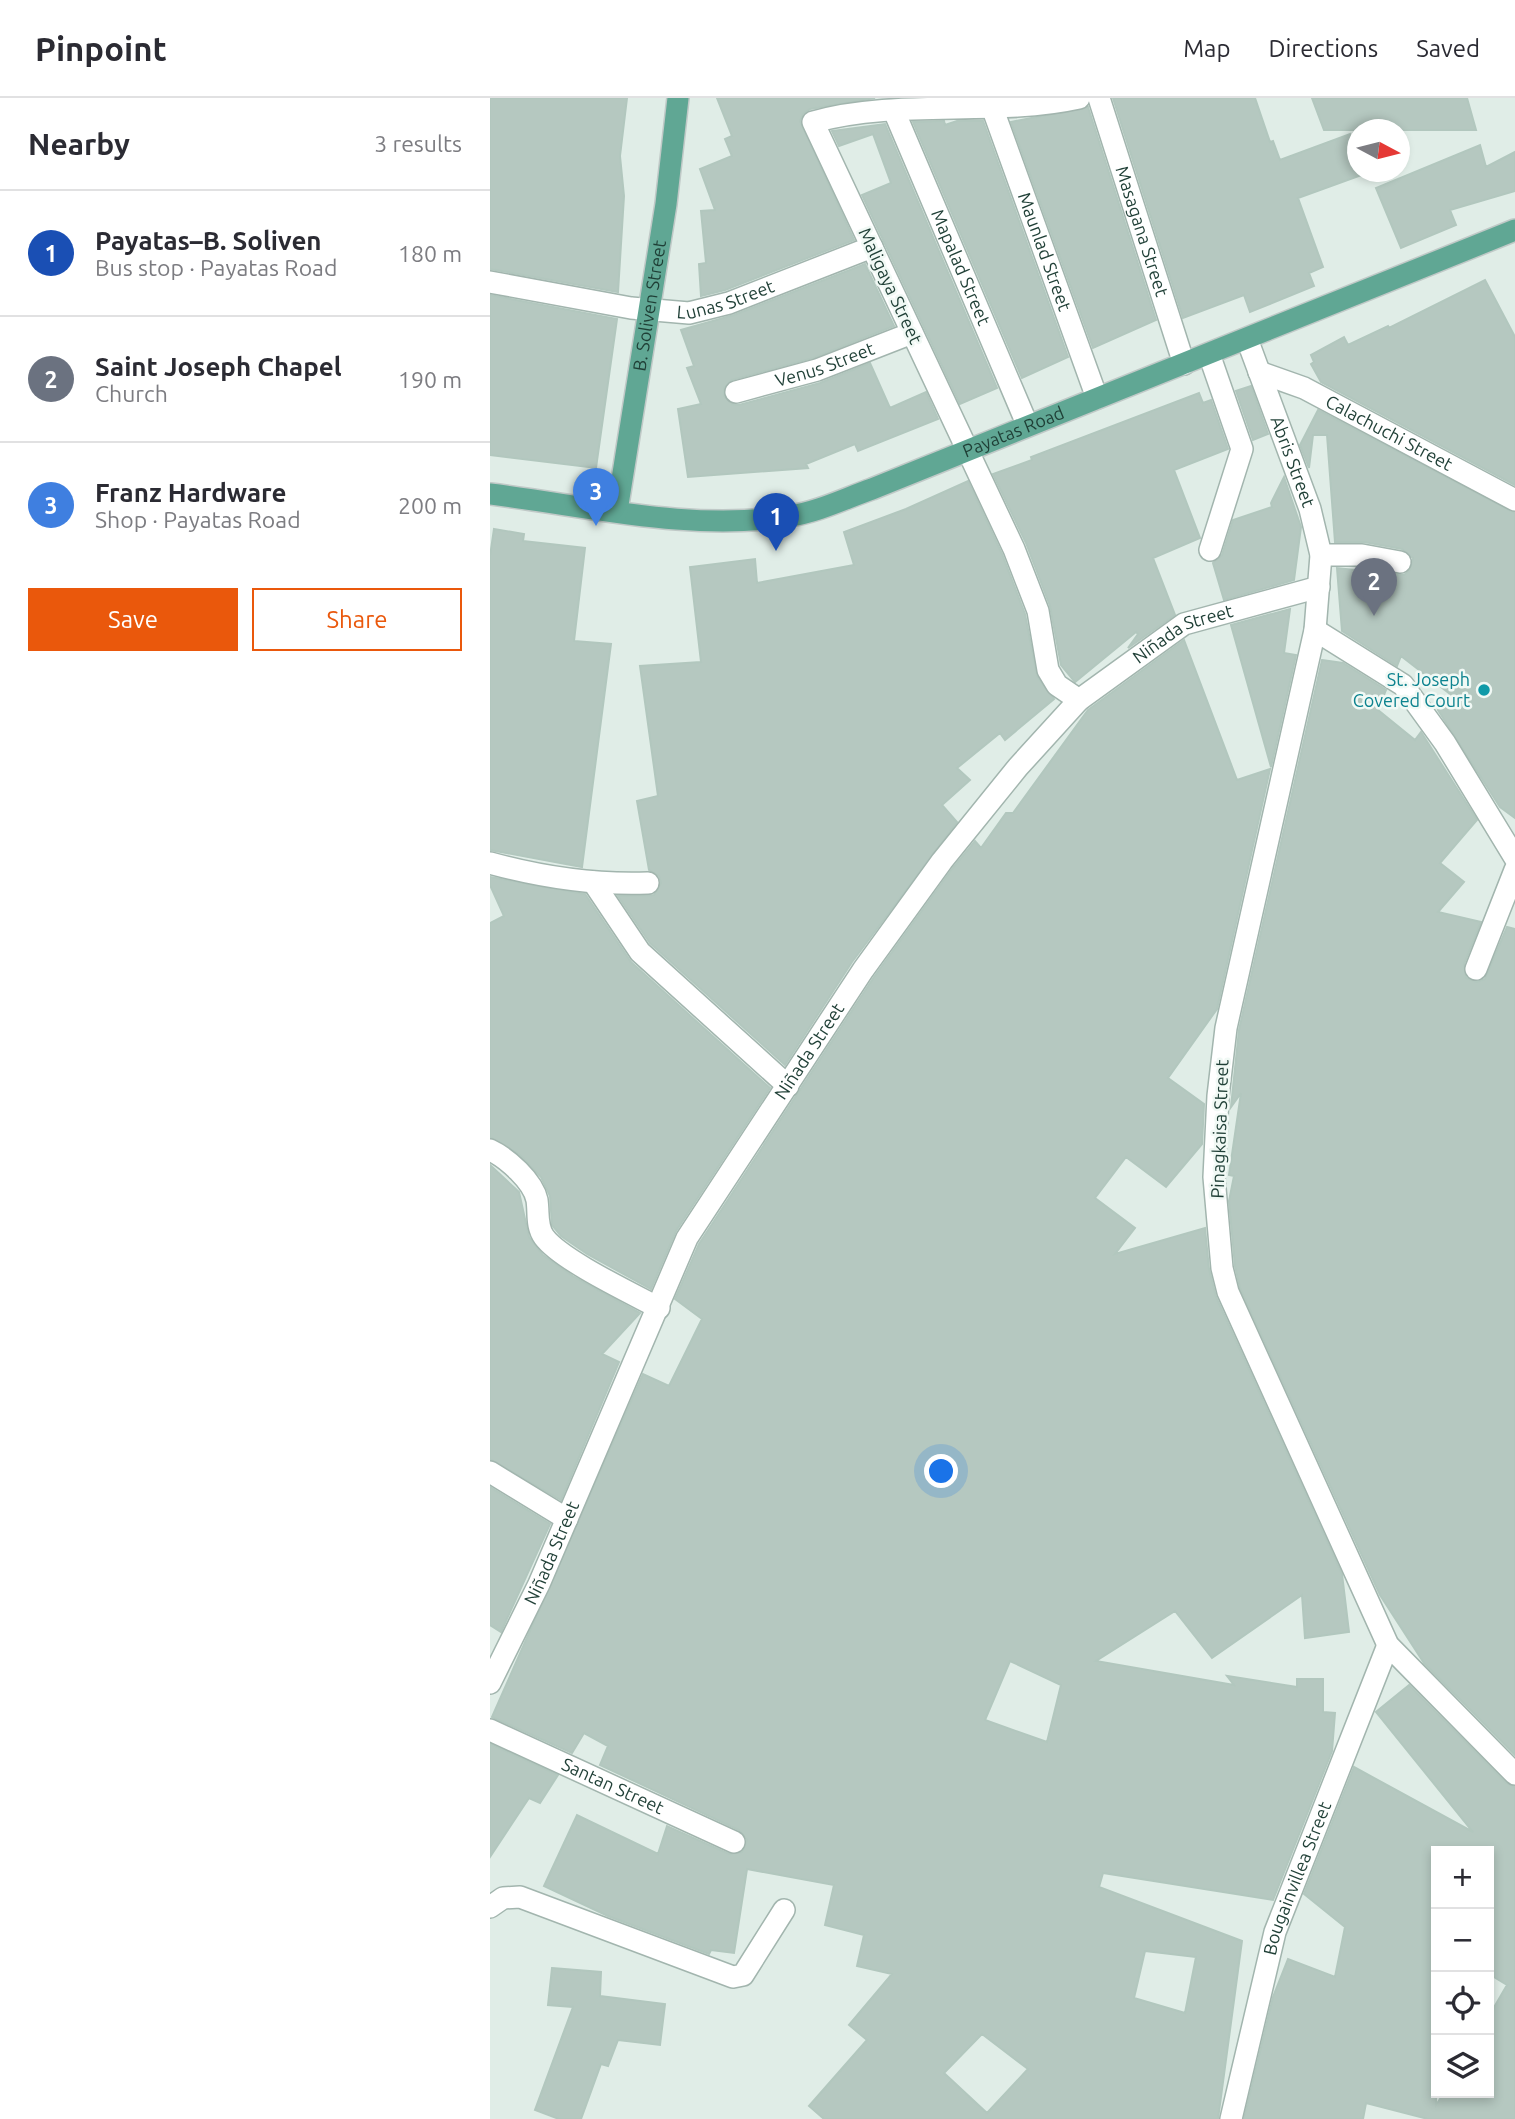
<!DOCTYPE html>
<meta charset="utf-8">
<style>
:root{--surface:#fff;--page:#f7f7f7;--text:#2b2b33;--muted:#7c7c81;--line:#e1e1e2;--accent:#ea580c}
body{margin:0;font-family:Ubuntu,sans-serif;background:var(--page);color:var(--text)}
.controls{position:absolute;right:21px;bottom:21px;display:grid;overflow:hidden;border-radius:0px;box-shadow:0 4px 10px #0003}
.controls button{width:63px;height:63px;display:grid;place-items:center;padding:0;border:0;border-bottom:2px solid var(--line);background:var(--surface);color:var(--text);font:35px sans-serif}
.compass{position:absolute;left:857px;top:21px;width:63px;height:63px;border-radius:50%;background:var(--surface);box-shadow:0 4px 10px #0003;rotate:97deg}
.you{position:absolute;left:452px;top:1374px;width:24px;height:24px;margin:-18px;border:5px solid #fff;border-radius:50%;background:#1a73e8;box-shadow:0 0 0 10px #1a73e833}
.badge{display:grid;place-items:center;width:46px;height:46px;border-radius:50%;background:var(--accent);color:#fff;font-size:23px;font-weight:700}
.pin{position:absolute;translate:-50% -58px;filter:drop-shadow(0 2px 4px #0008)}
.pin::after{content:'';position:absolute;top:37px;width:24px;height:21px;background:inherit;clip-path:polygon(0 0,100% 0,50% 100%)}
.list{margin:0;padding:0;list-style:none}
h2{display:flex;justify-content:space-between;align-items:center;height:91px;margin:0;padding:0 28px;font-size:30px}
h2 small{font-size:23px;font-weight:400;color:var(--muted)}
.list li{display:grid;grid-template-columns:46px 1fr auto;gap:21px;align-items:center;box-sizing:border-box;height:126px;padding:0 28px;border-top:2px solid var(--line)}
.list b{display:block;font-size:26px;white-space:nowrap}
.list p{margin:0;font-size:23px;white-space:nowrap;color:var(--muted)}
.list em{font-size:23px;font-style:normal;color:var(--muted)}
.actions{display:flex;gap:14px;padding:21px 28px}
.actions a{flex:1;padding:16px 0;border:2px solid var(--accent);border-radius:0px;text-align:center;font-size:24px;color:var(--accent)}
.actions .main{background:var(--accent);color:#fff}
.icon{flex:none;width:38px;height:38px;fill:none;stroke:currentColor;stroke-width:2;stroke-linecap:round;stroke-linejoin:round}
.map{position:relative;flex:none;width:1025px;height:2021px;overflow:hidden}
header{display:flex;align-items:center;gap:42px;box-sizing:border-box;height:98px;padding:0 35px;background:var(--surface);border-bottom:2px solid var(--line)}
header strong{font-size:33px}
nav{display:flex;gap:38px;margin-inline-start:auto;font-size:24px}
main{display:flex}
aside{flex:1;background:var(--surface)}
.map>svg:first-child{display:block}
.building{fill:#b5c8c0;stroke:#b2c7be;stroke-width:2;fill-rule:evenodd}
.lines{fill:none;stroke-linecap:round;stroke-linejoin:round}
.minor-casing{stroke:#a2b5ae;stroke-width:24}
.major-casing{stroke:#c0c9c7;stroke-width:24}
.minor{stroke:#fff;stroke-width:21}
.major{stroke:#60a794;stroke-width:21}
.culture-dot{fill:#0f9aa8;stroke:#f1f9f5;stroke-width:2.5}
.labels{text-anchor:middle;stroke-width:5;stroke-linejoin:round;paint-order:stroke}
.street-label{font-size:18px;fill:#1f3f36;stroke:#f1f9f5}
.culture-label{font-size:18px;fill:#0d838f;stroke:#f1f9f5;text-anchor:end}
</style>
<header>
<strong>Pinpoint</strong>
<nav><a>Map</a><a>Directions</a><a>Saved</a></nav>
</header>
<main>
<aside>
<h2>Nearby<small>3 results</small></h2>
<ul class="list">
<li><span class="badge" style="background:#1a4fb4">1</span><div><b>Payatas–B. Soliven</b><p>Bus stop · Payatas Road</p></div><em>180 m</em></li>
<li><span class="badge" style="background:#6b7280">2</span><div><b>Saint Joseph Chapel</b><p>Church</p></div><em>190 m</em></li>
<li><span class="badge" style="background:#3f7fe0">3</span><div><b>Franz Hardware</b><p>Shop · Payatas Road</p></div><em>200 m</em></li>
</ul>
<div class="actions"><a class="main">Save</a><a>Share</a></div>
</aside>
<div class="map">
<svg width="1025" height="2021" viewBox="0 0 1025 2021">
<rect width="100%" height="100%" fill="#e0ede7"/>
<path class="building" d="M 0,0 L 137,0 L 130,58 L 134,98 L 128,194 L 0,171 Z
M 227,0 L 385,0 L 320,11 L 313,16 L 310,23 L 364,142 L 235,192 L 211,198 L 209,166 L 216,165 L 211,113 L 225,112 L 210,71 L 242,58 L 235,41 L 242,38 Z
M 623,0 L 765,0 L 780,44 L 783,43 L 790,62 L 860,36 L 867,58 L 867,74 L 874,76 L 808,100 L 833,169 L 819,175 L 824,188 L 760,214 L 754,197 L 693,220 Z
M 822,0 L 977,0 L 986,32 L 834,32 Z
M 598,9 L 666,222 L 603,250 L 521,24 Z
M 454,23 L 455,27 L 467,23 L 493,23 L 578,259 L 532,280 L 423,24 Z
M 395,26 L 507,290 L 470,306 L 372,97 L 401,85 L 383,36 L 349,48 L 342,33 Z
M 990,47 L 996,69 L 1025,54 L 1025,93 L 960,112 L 966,127 L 911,150 L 886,90 Z
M 375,166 L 404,228 L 323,260 L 242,282 L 234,290 L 234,298 L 242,306 L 249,307 L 330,285 L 380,265 L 400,310 L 436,294 L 448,321 L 368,353 L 365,346 L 316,366 L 318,370 L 198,379 L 188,311 L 211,306 L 197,270 L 204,268 L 191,232 L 244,217 Z
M 995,182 L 1025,239 L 1025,387 L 831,284 L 821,266 L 824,264 L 821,257 L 854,239 L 858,247 L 898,228 L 899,230 Z
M 0,197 L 127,221 L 106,370 L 0,357 Z
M 761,288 L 778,336 L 763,342 L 746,293 Z
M 709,295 L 713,305 L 721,302 L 738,351 L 684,372 L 710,440 L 663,460 L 685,517 L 638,550 L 648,536 L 646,534 L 585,584 L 571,567 L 560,508 L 536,445 L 503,376 L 542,362 L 541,359 Z
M 828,312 L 1025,415 L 1025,720 L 1010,709 L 948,612 L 960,596 L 911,558 L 907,568 L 852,533 L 847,470 L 914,477 L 920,472 L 923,460 L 912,451 L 874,444 L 845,444 L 837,337 L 823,337 L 819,370 L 810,347 Z
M 794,379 L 811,429 L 804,482 L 734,502 L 723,465 L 732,457 L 743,422 L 782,409 L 781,405 Z
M 478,383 L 512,456 L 535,516 L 547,578 L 564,601 L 515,642 L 510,635 L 467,670 L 480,682 L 452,707 L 467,724 L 362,864 L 295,967 L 160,845 L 128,798 L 164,797 L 171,785 L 169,778 L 159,772 L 147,703 L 168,698 L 150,568 L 211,564 L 200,469 L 265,461 L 267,485 L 364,467 L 354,434 L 416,411 Z
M 4,431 L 34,436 L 33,443 L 95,450 L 84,543 L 121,546 L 92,769 L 0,752 L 0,458 Z
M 800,511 L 794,555 L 806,557 L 781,669 L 741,527 Z
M 694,542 L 747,682 L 780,671 L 727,911 L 678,980 L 714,1006 L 712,1046 L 676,1089 L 636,1059 L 605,1100 L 645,1130 L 625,1156 L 715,1130 L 719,1171 L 726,1199 L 852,1476 L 859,1534 L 815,1540 L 812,1497 L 722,1560 L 685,1513 L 606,1563 L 744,1587 L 737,1578 L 807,1589 L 807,1581 L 833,1581 L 833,1614 L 845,1615 L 842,1653 L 783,1802 L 613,1775 L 609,1789 L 752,1843 L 728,2021 L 334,2021 L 319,2008 L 377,1942 L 359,1927 L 402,1876 L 367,1868 L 374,1837 L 335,1827 L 344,1787 L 257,1771 L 244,1855 L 221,1852 L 219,1856 L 118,1818 L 54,1788 L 87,1717 L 168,1756 L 177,1728 L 239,1756 L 252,1754 L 257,1742 L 249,1732 L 110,1667 L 118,1648 L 94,1635 L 82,1655 L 2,1619 L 153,1276 L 179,1288 L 212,1221 L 185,1201 L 209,1146 L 384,879 L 462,771 L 485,743 L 491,750 L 516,715 L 523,715 L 598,612 ZM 520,1563 L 571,1587 L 557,1644 L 495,1622 ZM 655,1853 L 706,1859 L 695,1915 L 644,1900 ZM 492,1936 L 538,1971 L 497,2015 L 454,1975 Z
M 832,562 L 853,565 L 896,592 L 888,612 L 925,642 L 931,634 L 987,722 L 950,765 L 974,784 L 948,814 L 991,824 L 974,866 L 976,880 L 987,884 L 995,881 L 1017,829 L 1025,831 L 1025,1657 L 934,1565 L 890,1497 L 750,1190 L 745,1168 L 739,1103 L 744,1078 L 739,1077 L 751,995 L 741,1009 L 749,932 Z
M 0,779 L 95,796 L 141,864 L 280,990 L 186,1133 L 161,1191 L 97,1156 L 71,1138 L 62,1127 L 60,1098 L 51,1079 L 29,1056 L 0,1039 L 0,825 L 14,818 L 0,787 Z
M 0,1067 L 29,1094 L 39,1139 L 53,1157 L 84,1179 L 150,1215 L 112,1256 L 129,1264 L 71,1402 L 0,1361 Z
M 0,1389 L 60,1426 L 11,1534 L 0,1527 Z
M 919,1587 L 1016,1685 L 1025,1689 L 1025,2021 L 938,2021 L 876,2005 L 873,2021 L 754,2021 L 783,1899 L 798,1861 L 845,1879 L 855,1829 L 814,1796 L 864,1669 L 983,1734 L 886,1614 ZM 946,1753 L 999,1753 L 999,1876 L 1017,1887 L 999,1918 L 999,1995 L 954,1995 L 946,2007 Z
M 0,1646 L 68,1677 L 50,1705 L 39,1700 L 0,1759 Z
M 62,1870 L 111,1874 L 110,1898 L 175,1906 L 170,1947 L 128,1942 L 118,1968 L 111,1966 L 91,2021 L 69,2021 L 45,2012 L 83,1909 L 58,1907 Z"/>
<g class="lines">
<defs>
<g id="minor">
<path id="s1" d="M 609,0 L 694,266"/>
<path id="s2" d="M 502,9 L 607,300"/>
<path id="s3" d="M 404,13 L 537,326"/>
<path id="s4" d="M 0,184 L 141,210 L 199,215 L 239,205 L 382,149"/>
<path id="s5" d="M 757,241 L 820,411 L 831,457 L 825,532 L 736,930 L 728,998 L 724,1079 L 732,1170 L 738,1194 L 898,1547 L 1025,1676"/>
<path d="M 719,256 L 752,351 L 720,452"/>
<path id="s6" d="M 769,274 L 814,290 L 1025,402"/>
<path id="s7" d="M 246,294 L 327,272 L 422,235"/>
<path d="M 831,457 L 872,457 L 910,464"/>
<path d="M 825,532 L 913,587 L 955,645 L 1025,760"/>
<path d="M 589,602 L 567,587 L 558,572 L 548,513 L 524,451 L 323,24 C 409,0 503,19 589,0"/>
<path d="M 0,765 C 51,779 105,787 158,785"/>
<path d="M 103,784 L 150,854 L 298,988"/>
<path d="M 986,871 L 1025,772"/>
<path d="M 0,1052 C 17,1060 43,1083 47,1102 C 49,1115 46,1128 54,1139 C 71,1162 141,1195 169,1210"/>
<path d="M 0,1374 L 77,1421"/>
<path id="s8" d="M 0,1585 L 49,1486 L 197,1140 L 373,872 L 452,763 L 528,669 L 589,602 L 694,526 L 829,489"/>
<path id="s9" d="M 0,1632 L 244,1744"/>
<path d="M 0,1809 L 13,1800 L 30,1799 L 243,1879 L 253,1877 L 294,1812"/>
<path id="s10" d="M 741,2021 L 785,1834 L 898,1547"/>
</g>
<g id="major">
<path id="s11" d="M 0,396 C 98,408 202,434 300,418 C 328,414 356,400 382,391 L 1025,132"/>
<path id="s12" d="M 127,413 L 176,106 L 188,0"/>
</g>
</defs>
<use href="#minor" class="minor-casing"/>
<use href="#major" class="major-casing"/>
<use href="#minor" class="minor"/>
<use href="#major" class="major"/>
</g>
<circle class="culture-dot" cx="994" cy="592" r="7"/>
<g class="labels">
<g class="street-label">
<text dy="6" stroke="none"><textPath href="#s1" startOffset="140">Masagana Street</textPath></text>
<text dy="6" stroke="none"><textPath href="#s2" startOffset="154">Maunlad Street</textPath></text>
<text dy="6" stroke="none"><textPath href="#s3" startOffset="170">Mapalad Street</textPath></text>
<text transform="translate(400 188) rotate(65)" y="6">Maligaya Street</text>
<text dy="6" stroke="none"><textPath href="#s4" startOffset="240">Lunas Street</textPath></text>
<text dy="6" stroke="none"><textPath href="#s12" startOffset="208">B. Soliven Street</textPath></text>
<text dy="6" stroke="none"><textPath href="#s7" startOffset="93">Venus Street</textPath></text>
<text dy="6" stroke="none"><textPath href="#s11" startOffset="541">Payatas Road</textPath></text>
<text dy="6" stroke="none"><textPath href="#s6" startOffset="144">Calachuchi Street</textPath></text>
<text dy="6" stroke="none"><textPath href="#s5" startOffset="131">Abris Street</textPath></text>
<text dy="6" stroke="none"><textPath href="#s8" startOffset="1278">Niñada Street</textPath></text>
<text dy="6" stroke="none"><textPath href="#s8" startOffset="710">Niñada Street</textPath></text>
<text transform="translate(730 1031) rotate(-88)" y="6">Pinagkaisa Street</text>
<text dy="6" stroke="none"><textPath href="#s8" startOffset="144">Niñada Street</textPath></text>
<text dy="6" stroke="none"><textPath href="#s9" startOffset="135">Santan Street</textPath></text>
<text dy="6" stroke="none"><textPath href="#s10" startOffset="250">Bougainvillea Street</textPath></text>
</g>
<g class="culture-label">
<text x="980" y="588">St. Joseph<tspan x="980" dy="21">Covered Court</tspan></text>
</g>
</g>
</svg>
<div class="controls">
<button>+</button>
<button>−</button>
<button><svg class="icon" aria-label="locate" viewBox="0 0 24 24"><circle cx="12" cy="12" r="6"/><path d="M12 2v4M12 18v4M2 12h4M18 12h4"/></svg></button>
<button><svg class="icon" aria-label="layers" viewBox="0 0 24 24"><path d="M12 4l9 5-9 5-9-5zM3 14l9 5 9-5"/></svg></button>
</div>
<svg class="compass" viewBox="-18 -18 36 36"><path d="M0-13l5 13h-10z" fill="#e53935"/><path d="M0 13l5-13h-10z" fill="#7c7c81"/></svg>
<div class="you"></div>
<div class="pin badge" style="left:286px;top:453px;background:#1a4fb4">1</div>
<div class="pin badge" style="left:884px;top:518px;background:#6b7280">2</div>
<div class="pin badge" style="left:106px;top:428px;background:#3f7fe0">3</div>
</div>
</main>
